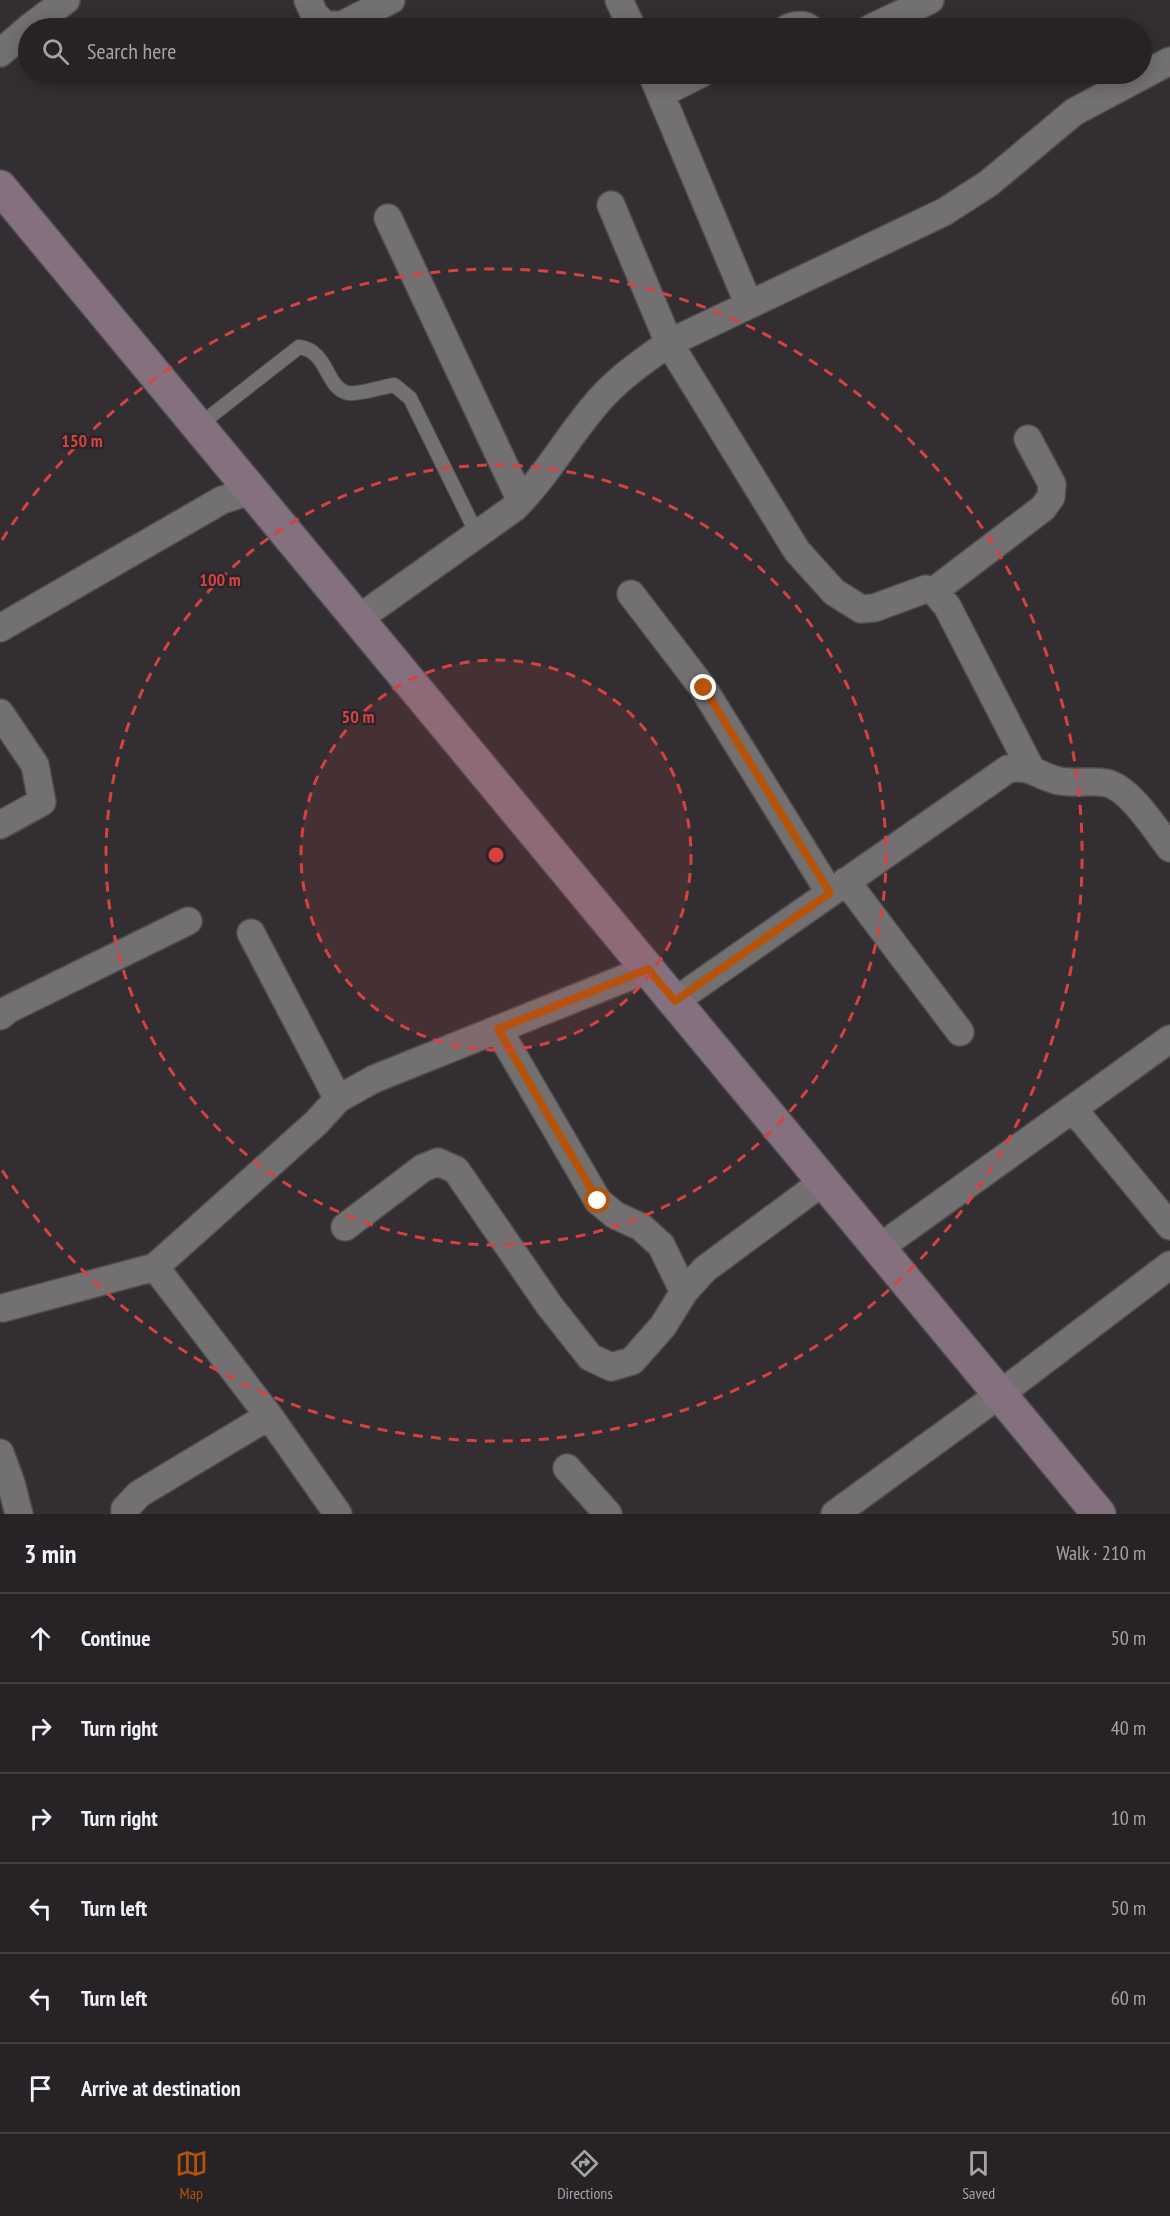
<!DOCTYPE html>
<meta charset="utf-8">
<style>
:root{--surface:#262225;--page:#2e2a2d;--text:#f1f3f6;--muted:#a4a4a7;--line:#423f42;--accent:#b45309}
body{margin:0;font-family:"PT Sans Narrow",sans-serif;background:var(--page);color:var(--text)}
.stop{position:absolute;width:18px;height:18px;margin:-14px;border:4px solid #b45309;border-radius:50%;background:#fff}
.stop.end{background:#b45309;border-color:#fff;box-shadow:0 2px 6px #0008}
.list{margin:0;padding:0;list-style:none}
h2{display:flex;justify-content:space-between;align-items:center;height:78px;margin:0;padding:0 24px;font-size:26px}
h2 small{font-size:20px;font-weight:400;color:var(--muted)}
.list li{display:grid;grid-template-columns:39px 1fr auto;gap:18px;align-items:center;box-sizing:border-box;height:90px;padding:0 24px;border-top:2px solid var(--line)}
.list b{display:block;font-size:22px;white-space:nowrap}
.list em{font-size:20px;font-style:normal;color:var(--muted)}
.icon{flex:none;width:33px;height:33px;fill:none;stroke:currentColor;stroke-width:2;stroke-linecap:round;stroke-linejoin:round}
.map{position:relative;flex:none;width:1170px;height:1514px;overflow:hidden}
.search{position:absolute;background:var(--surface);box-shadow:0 3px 15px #0003;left:18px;right:18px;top:18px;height:66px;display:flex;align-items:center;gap:15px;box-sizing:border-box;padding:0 21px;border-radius:33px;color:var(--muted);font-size:22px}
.sheet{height:618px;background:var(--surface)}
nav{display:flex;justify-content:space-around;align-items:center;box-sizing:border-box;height:84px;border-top:2px solid var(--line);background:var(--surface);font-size:16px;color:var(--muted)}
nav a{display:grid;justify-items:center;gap:3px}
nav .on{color:var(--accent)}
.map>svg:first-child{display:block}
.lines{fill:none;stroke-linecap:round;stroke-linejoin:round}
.lane-casing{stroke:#4f4d4e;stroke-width:16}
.street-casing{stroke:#4f4d4e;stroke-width:30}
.secondary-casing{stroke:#4f4d4e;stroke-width:36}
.lane{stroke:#737072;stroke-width:14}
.street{stroke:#737072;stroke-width:27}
.secondary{stroke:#857080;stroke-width:33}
.route{stroke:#b45309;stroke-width:8}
.ring{fill:none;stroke:#d64242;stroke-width:3;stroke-dasharray:10 8}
.centre{fill:#d64242;stroke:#282527;stroke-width:3}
.ring-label{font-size:18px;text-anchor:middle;font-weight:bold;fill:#d64242;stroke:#282527;stroke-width:4.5;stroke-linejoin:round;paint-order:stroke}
</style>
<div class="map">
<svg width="1170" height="1514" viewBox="0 0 1170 1514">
<rect width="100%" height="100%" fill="#322e31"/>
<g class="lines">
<defs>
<path id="lane" d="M 198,426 L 299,347 C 329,351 325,388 348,393 C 357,395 383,387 394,385 L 410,398 L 477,534"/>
<path id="street" d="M 308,0 L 314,14 L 325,25 L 342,25 L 391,0
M 619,0 L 632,28
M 29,28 L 66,0
M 788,28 C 794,25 803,24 809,28
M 871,28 L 930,0
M 0,53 L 28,29
M 652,74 L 749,305
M 661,94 L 700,74
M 611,205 L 669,343 L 797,551 L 834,592 L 861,609 L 874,608 L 926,589 L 934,591 L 947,606 L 1031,769
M 388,218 L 521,501
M 934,591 L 1043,508 L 1051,497 L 1052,484 L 1028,439
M 631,594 L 703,688 L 830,893
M 358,619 L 514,508 C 549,474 571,430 604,395 C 623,375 646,359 669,343 L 944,212 L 989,183 L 1074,112 L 1170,61
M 0,628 L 222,500 L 251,491
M 0,713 L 35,765 L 42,802 L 0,825
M 846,881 L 960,1032
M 251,933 L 338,1099
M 675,1001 L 1008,769 C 1031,764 1039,777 1060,781 C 1075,784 1091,780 1106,783 C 1129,787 1156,830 1170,848
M 0,1016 L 9,1009 L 188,921
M 498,1029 L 598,1201 L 615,1215 L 641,1227 L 661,1245 L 684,1292
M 1073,1109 L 1170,1226
M 345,1227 L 423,1168 L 438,1162 L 456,1170 L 549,1305 L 590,1357 L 611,1367 L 632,1361 L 663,1326 L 684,1292 L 705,1269 L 824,1181
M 879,1248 L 1170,1039
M 155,1267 L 316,1123 L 338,1099 L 374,1079 L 648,969
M 3,1308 L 155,1267 L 269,1416 L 338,1514
M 0,1453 L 11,1483 L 19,1514
M 567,1468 L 608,1514
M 125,1514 L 125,1509 L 139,1494 L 269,1416
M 835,1514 L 1000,1394 L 1170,1265"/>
<path id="secondary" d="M 0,187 L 1099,1514"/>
</defs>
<use href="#lane" class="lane-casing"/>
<use href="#street" class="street-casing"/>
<use href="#secondary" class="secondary-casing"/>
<use href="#lane" class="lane"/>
<use href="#street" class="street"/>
<use href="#secondary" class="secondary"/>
</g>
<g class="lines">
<path class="route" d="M 598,1201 L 498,1029 L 648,969 L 675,1001 L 830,893 L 704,688"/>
</g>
<circle cx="496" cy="855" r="195" fill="#d64242" fill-opacity=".12"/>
<g class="ring">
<circle cx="496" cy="855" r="195"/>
<circle cx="496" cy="855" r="390"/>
<path d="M2 540A586 586 0 1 1 2 1170"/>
</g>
<circle cx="496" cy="855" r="9" class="centre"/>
<g class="ring-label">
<text x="82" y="447">150 m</text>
<text x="220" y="586">100 m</text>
<text x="358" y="723">50 m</text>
</g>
</svg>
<div class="stop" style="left:598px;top:1201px"></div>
<div class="stop end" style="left:704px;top:688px"></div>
<div class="search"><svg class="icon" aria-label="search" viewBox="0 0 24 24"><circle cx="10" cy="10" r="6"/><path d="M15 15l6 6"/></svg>Search here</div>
</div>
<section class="sheet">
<h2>3 min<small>Walk · 210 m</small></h2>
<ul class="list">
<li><svg class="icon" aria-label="ahead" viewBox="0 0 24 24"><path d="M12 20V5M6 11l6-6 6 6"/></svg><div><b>Continue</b></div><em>50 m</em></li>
<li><svg class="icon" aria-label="right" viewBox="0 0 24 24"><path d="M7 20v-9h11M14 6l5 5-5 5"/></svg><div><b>Turn right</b></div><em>40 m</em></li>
<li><svg class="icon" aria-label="right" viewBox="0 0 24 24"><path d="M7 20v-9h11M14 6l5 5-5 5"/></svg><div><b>Turn right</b></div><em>10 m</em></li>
<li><svg class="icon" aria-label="left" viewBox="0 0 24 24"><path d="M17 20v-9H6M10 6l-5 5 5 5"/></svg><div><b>Turn left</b></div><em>50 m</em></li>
<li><svg class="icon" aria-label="left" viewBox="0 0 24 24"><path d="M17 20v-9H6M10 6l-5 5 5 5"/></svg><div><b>Turn left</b></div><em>60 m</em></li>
<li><svg class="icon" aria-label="arrive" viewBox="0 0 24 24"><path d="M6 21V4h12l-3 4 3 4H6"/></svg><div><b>Arrive at destination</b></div></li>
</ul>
</section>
<nav>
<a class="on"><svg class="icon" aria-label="map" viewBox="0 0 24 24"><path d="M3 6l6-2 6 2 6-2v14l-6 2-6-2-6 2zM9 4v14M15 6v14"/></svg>Map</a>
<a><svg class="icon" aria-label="directions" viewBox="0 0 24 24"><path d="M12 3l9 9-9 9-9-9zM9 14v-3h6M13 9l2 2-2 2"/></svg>Directions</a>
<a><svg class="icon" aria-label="saved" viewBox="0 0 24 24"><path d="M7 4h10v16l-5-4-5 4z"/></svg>Saved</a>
</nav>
